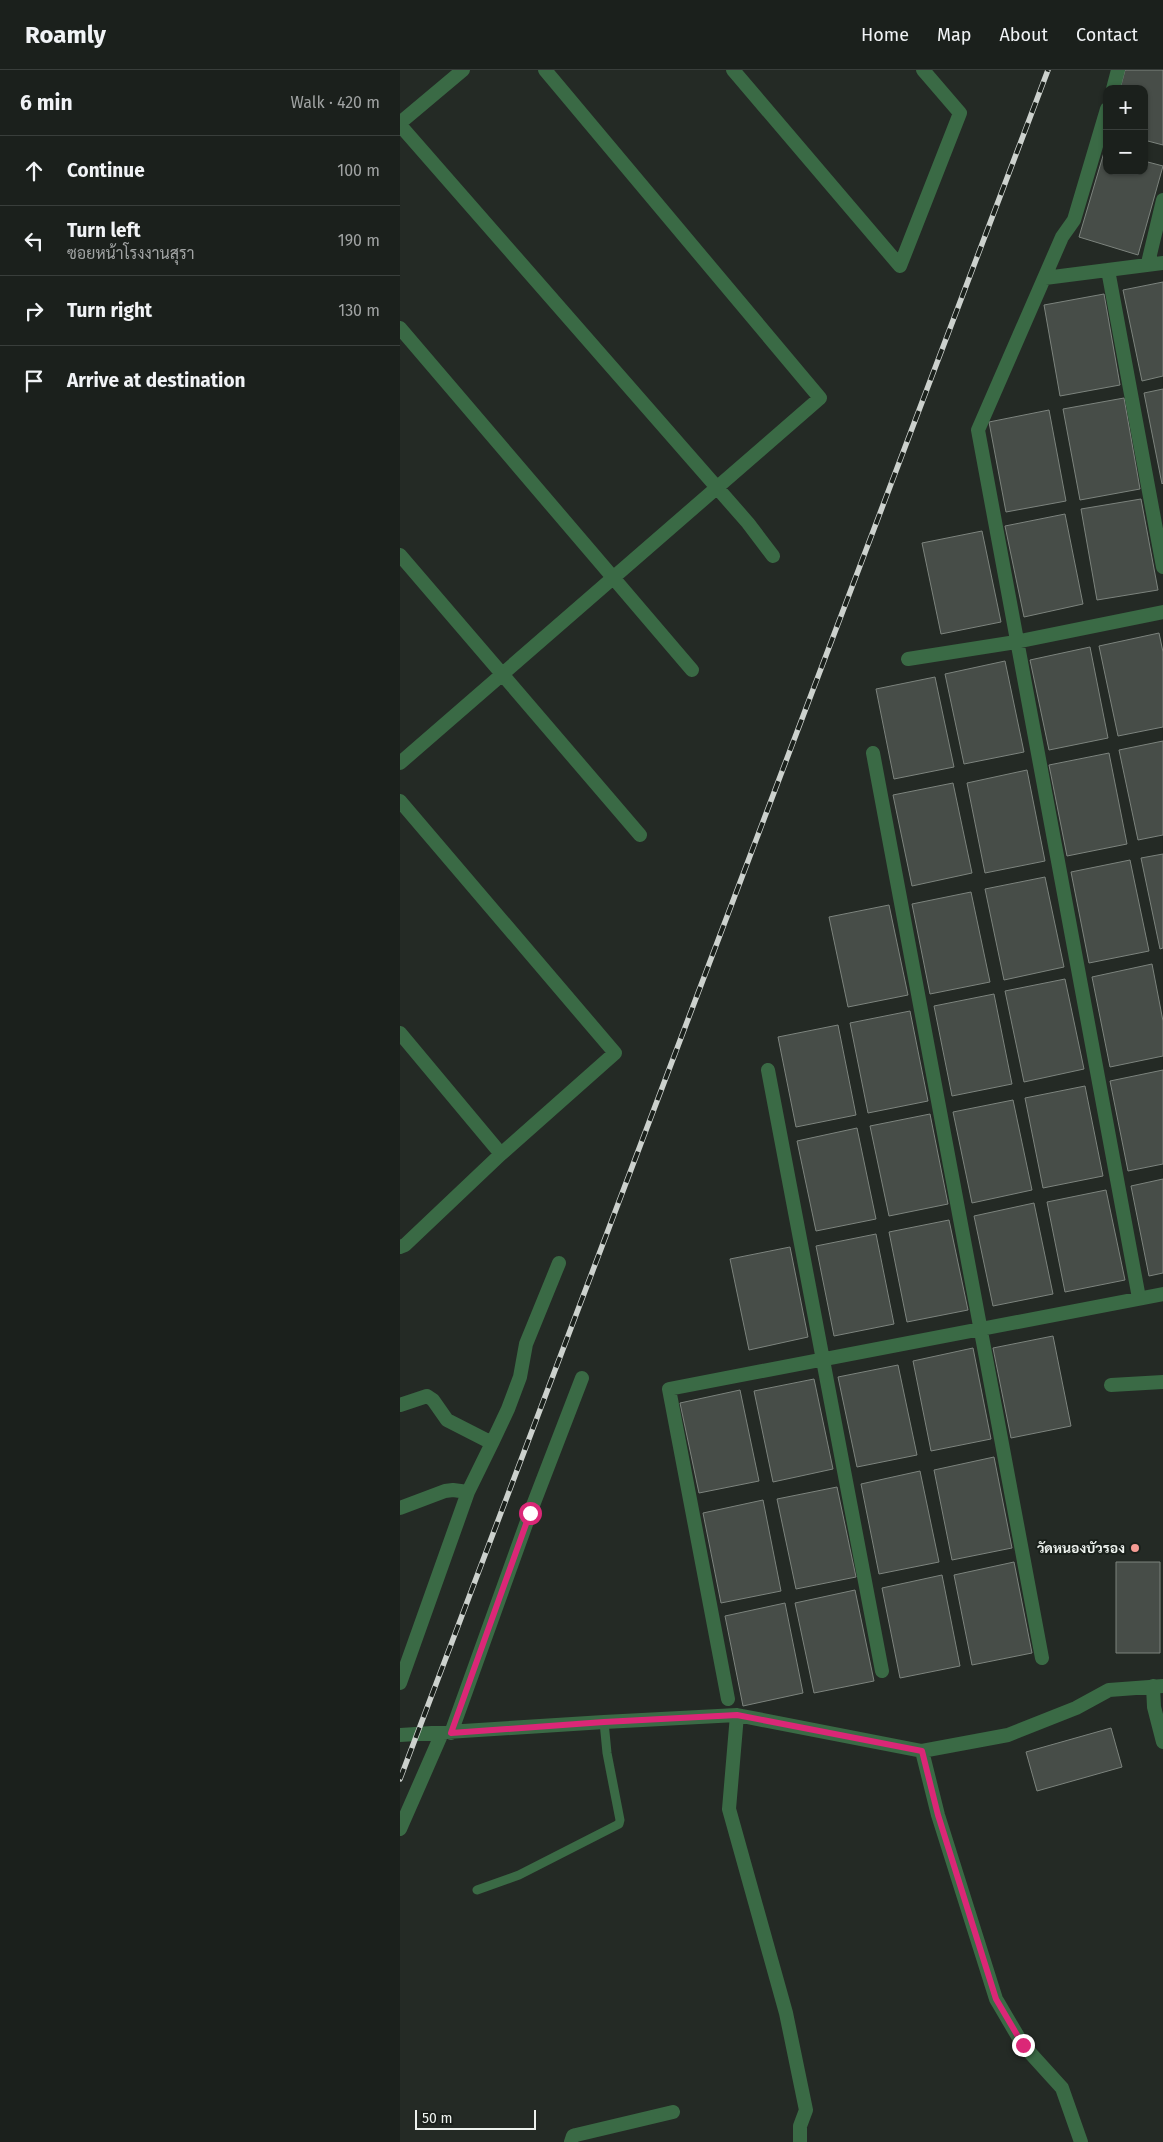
<!DOCTYPE html>
<meta charset="utf-8">
<style>
:root{--surface:#1b201c;--page:#242825;--text:#f1f3f6;--muted:#a0a3a3;--line:#393e3b}
body{margin:0;font-family:"Fira Sans",Sarabun,sans-serif;background:var(--page);color:var(--text)}
.controls{position:absolute;right:15px;top:15px;display:grid;overflow:hidden;border-radius:10px;box-shadow:0 1px 4px #0004}
.controls button{width:45px;height:45px;display:grid;place-items:center;padding:0;border:0;border-bottom:1px solid var(--line);background:var(--surface);color:var(--text);font:25px sans-serif}
.scale{position:absolute;left:15px;bottom:12px;width:121px;box-sizing:border-box;padding-left:5px;border:2px solid #edf2ee;border-top:0;font-size:14px;line-height:18px;white-space:nowrap;color:#edf2ee;-webkit-text-stroke:4px #1a201b;paint-order:stroke}
.stop{position:absolute;width:15px;height:15px;margin:-11px;border:4px solid #db2777;border-radius:50%;background:#fff}
.stop.end{background:#db2777;border-color:#fff;box-shadow:0 1px 5px #0008}
.list{margin:0;padding:0;list-style:none}
h2{display:flex;justify-content:space-between;align-items:center;height:65px;margin:0;padding:0 20px;font-size:21px}
h2 small{font-size:16px;font-weight:400;color:var(--muted)}
.list li{display:grid;grid-template-columns:32px 1fr auto;gap:15px;align-items:center;box-sizing:border-box;height:70px;padding:0 20px;border-top:1px solid var(--line)}
.list b{display:block;font-size:19px;white-space:nowrap}
.list p{margin:0;font-size:16px;white-space:nowrap;color:var(--muted)}
.list em{font-size:16px;font-style:normal;color:var(--muted)}
.icon{flex:none;width:28px;height:28px;fill:none;stroke:currentColor;stroke-width:2;stroke-linecap:round;stroke-linejoin:round}
.map{position:relative;flex:none;width:763px;height:2072px;overflow:hidden}
header{display:flex;align-items:center;gap:30px;box-sizing:border-box;height:70px;padding:0 25px;background:var(--surface);border-bottom:1px solid var(--line)}
header strong{font-size:24px}
nav{display:flex;gap:28px;margin-inline-start:auto;font-size:18px}
main{display:flex}
aside{flex:1;background:var(--surface)}
.map>svg:first-child{display:block}
.building{fill:#474d48;stroke:#7c837d}
.lines{fill:none;stroke-linecap:round;stroke-linejoin:round}
.service{stroke:#3a6a45;stroke-width:9}
.minor{stroke:#3a6a45;stroke-width:14}
.rail-casing{stroke:#ccd1cd;stroke-width:5.5}
.rail{stroke:#1a201b;stroke-width:4;stroke-dasharray:11;stroke-linecap:butt}
.route{stroke:#db2777;stroke-width:6}
.poi-dot{fill:#f59c94;stroke:#1a201b;stroke-width:2}
.labels{text-anchor:middle;stroke-width:4;stroke-linejoin:round;paint-order:stroke}
.poi-label{font-size:14px;font-weight:bold;fill:#edf2ee;stroke:#1a201b;text-anchor:end}
</style>
<header>
<strong>Roamly</strong>
<nav><a>Home</a><a>Map</a><a>About</a><a>Contact</a></nav>
</header>
<main>
<aside>
<h2>6 min<small>Walk · 420 m</small></h2>
<ul class="list">
<li><svg class="icon" aria-label="ahead" viewBox="0 0 24 24"><path d="M12 20V5M6 11l6-6 6 6"/></svg><div><b>Continue</b></div><em>100 m</em></li>
<li><svg class="icon" aria-label="left" viewBox="0 0 24 24"><path d="M17 20v-9H6M10 6l-5 5 5 5"/></svg><div><b>Turn left</b><p>ซอยหน้าโรงงานสุรา</p></div><em>190 m</em></li>
<li><svg class="icon" aria-label="right" viewBox="0 0 24 24"><path d="M7 20v-9h11M14 6l5 5-5 5"/></svg><div><b>Turn right</b></div><em>130 m</em></li>
<li><svg class="icon" aria-label="arrive" viewBox="0 0 24 24"><path d="M6 21V4h12l-3 4 3 4H6"/></svg><div><b>Arrive at destination</b></div></li>
</ul>
</aside>
<div class="map">
<svg width="763" height="2072" viewBox="0 0 763 2072">
<rect width="100%" height="100%" fill="#242a25"/>
<path class="building" d="M 725,0 L 763,0 L 763,75 L 744,70 L 744,19 L 720,19 Z
M 705,79 L 707,79 L 707,101 L 744,101 L 744,91 L 763,96 L 738,185 L 679,167 Z
M 763,212 L 763,306 L 742,311 L 723,220 Z
M 704,224 L 720,315 L 660,326 L 644,235 Z
M 763,319 L 763,413 L 762,414 L 744,323 Z
M 724,328 L 740,419 L 680,430 L 663,339 Z
M 649,340 L 666,431 L 606,442 L 589,352 Z
M 741,429 L 758,520 L 697,530 L 681,439 Z
M 665,444 L 683,534 L 624,547 L 605,456 Z
M 582,461 L 601,552 L 541,564 L 522,473 Z
M 759,563 L 763,582 L 763,657 L 718,666 L 699,576 Z
M 690,577 L 708,668 L 649,680 L 630,590 Z
M 605,591 L 624,682 L 564,694 L 545,604 Z
M 535,607 L 554,697 L 494,709 L 476,619 Z
M 763,671 L 763,765 L 738,770 L 719,680 Z
M 709,683 L 727,774 L 667,786 L 649,695 Z
M 627,700 L 645,791 L 585,803 L 567,713 Z
M 553,713 L 572,803 L 512,816 L 493,725 Z
M 763,784 L 763,878 L 760,879 L 741,788 Z
M 730,790 L 749,881 L 689,893 L 671,802 Z
M 645,807 L 664,897 L 604,910 L 585,819 Z
M 571,822 L 590,912 L 530,924 L 512,834 Z
M 489,835 L 508,925 L 448,937 L 429,847 Z
M 752,894 L 763,951 L 763,986 L 710,997 L 692,907 Z
M 665,909 L 684,999 L 624,1012 L 605,921 Z
M 594,924 L 612,1014 L 552,1026 L 534,936 Z
M 510,941 L 528,1031 L 468,1043 L 450,953 Z
M 438,955 L 456,1045 L 396,1057 L 378,967 Z
M 763,1000 L 763,1094 L 728,1101 L 710,1011 Z
M 685,1016 L 703,1106 L 643,1118 L 625,1028 Z
M 613,1030 L 632,1120 L 572,1133 L 553,1042 Z
M 530,1044 L 548,1134 L 489,1146 L 470,1056 Z
M 457,1058 L 476,1149 L 416,1161 L 397,1071 Z
M 763,1109 L 763,1203 L 749,1206 L 731,1116 Z
M 706,1120 L 725,1210 L 665,1222 L 647,1132 Z
M 634,1133 L 653,1224 L 593,1236 L 574,1146 Z
M 549,1150 L 568,1240 L 507,1252 L 489,1162 Z
M 476,1164 L 494,1254 L 434,1266 L 416,1176 Z
M 390,1177 L 408,1267 L 349,1280 L 330,1189 Z
M 653,1266 L 671,1356 L 611,1368 L 593,1278 Z
M 573,1278 L 591,1369 L 531,1381 L 513,1291 Z
M 498,1295 L 517,1385 L 457,1397 L 438,1307 Z
M 414,1309 L 433,1399 L 373,1412 L 354,1321 Z
M 340,1320 L 359,1411 L 299,1423 L 280,1333 Z
M 594,1387 L 612,1478 L 552,1490 L 534,1400 Z
M 520,1401 L 539,1492 L 479,1504 L 461,1414 Z
M 437,1417 L 456,1507 L 396,1519 L 377,1429 Z
M 363,1430 L 381,1521 L 321,1533 L 303,1443 Z
M 614,1492 L 632,1583 L 572,1595 L 554,1505 Z
M 716,1492 L 760,1492 L 760,1583 L 716,1583 Z
M 542,1505 L 560,1596 L 500,1608 L 482,1518 Z
M 455,1520 L 474,1611 L 414,1623 L 395,1533 Z
M 385,1533 L 403,1623 L 343,1636 L 325,1546 Z
M 711,1658 L 722,1697 L 637,1721 L 626,1682 Z"/>
<g class="lines">
<path class="service" d="M 77,1820 L 119,1805 L 219,1754 L 220,1750 L 207,1683 L 204,1652"/>
<path class="minor" d="M 333,0 L 500,196 L 560,43 L 523,0
M 713,19 L 718,0
M 707,39 L 674,150 L 662,167 L 578,360 L 739,1228
M 0,53 L 63,0
M 0,55 L 348,453 L 373,486
M 748,193 L 763,130
M 708,200 L 763,497
M 645,208 L 763,193
M 0,258 L 292,600
M 0,485 L 240,765
M 508,589 L 616,572 L 763,542
M 473,683 L 642,1588
M 0,693 L 420,328 L 145,0
M 0,731 L 215,983 L 101,1084 L 0,963
M 368,1000 L 482,1601
M 0,1177 L 5,1175 L 101,1084
M 711,1315 L 763,1312
M 0,1335 L 27,1326 L 33,1330 L 47,1350 L 92,1373 L 68,1422
M 92,1373 L 108,1339 L 120,1307 L 126,1274 L 159,1193
M 0,1438 L 45,1421 L 53,1420 L 68,1422 L 0,1613
M 753,1616 L 754,1637 L 763,1672
M 328,1629 L 269,1319 L 763,1224
M 337,1645 L 329,1739 L 386,1943 L 406,2040 L 400,2056 L 400,2072
M 51,1663 L 130,1443 L 182,1308
M 0,1665 L 204,1652 L 337,1645 L 522,1681 L 608,1665 L 676,1638 L 709,1620 L 763,1616
M 522,1681 L 538,1745 L 596,1929 L 623,1975 L 662,2018 L 681,2072
M 0,1759 L 42,1663
M 171,2072 L 173,2066 L 176,2065 L 273,2042"/>
<defs>
<path id="rail" d="M 0,1709 L 648,0"/>
</defs>
<use href="#rail" class="rail-casing"/>
<use href="#rail" class="rail"/>
</g>
<g class="lines">
<path class="route" d="M 130,1443 L 51,1663 L 204,1652 L 337,1645 L 522,1681 L 538,1745 L 596,1929 L 623,1975"/>
</g>
<circle class="poi-dot" cx="735" cy="1478" r="5"/>
<g class="labels">
<g class="poi-label">
<text x="725" y="1483">วัดหนองบัวรอง</text>
</g>
</g>
</svg>
<div class="controls">
<button>+</button>
<button>−</button>
</div>
<div class="scale">50 m</div>
<div class="stop" style="left:130px;top:1443px"></div>
<div class="stop end" style="left:623px;top:1975px"></div>
</div>
</main>
